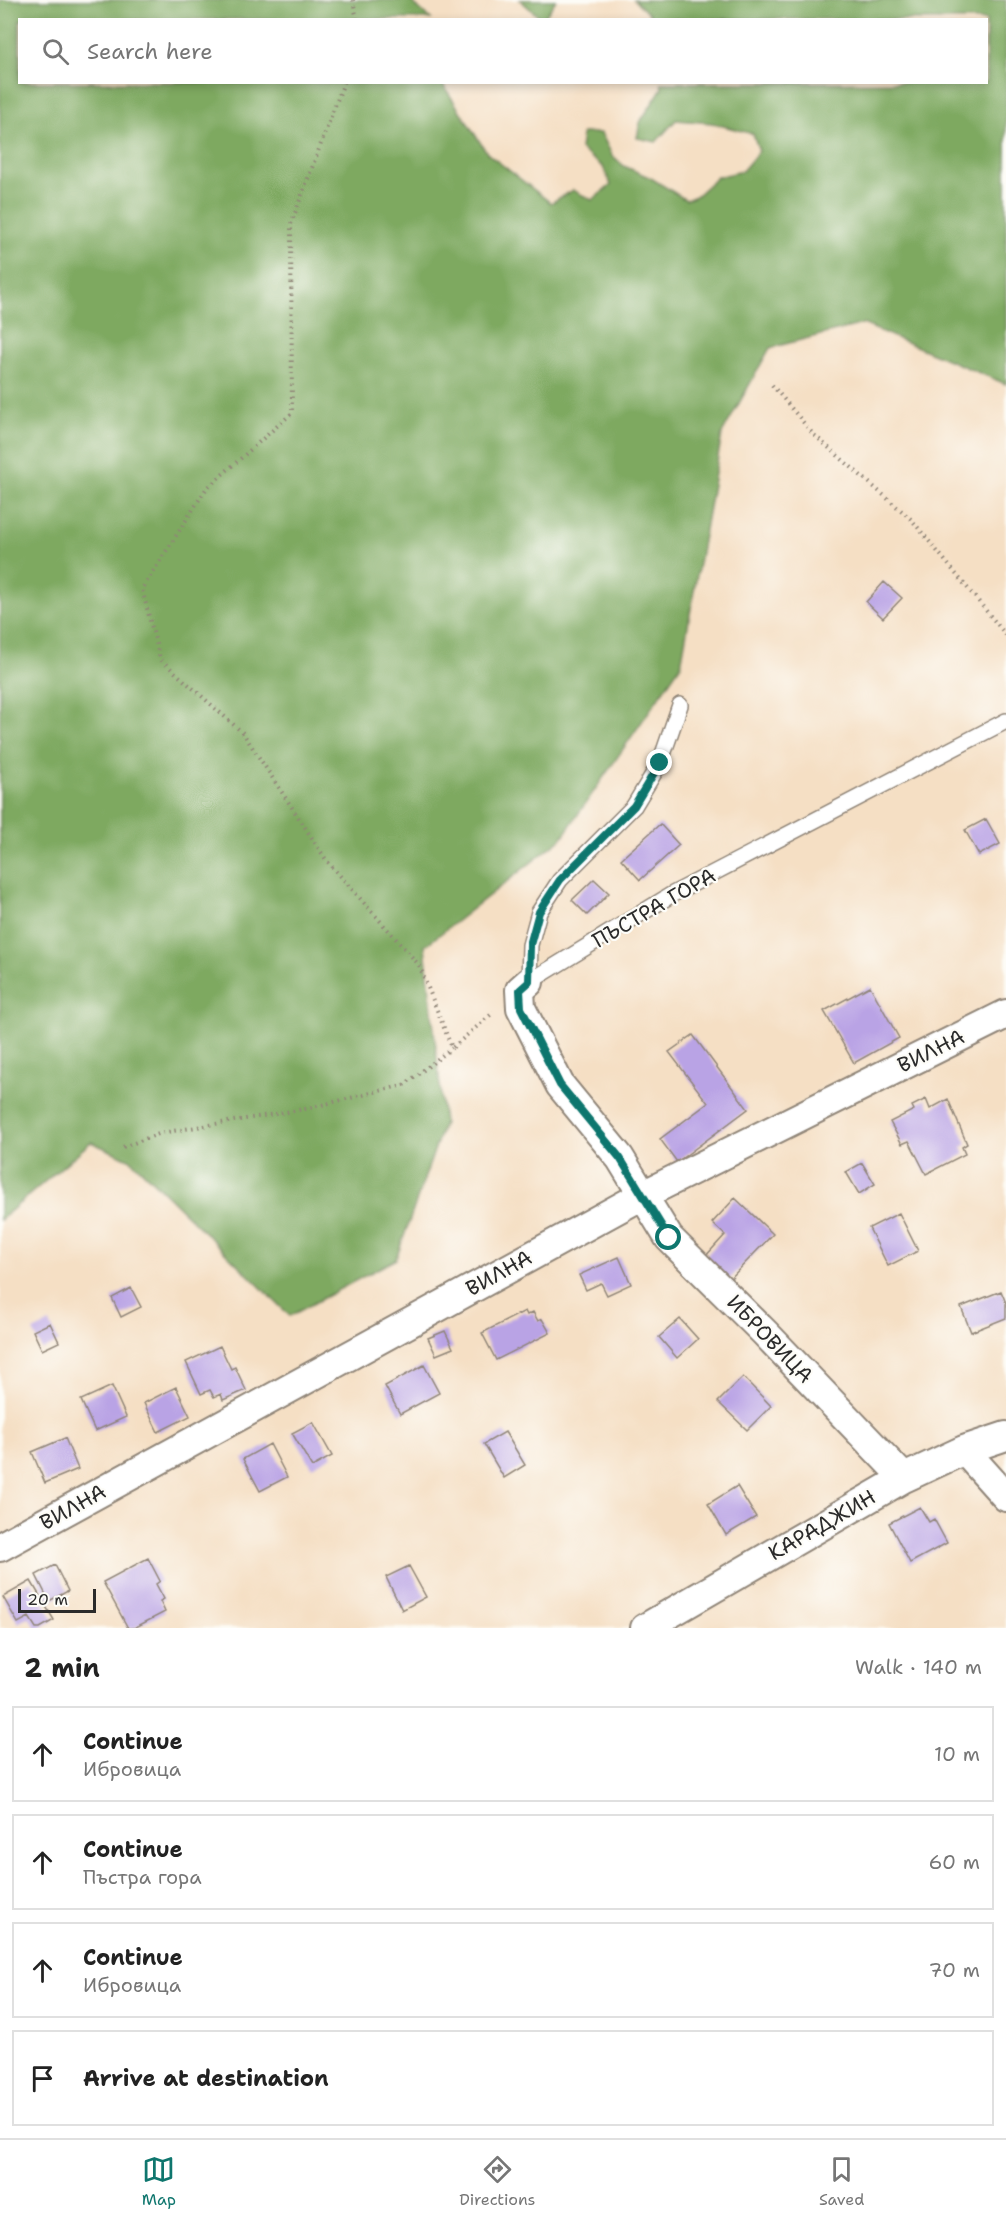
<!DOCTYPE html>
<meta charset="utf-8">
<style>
:root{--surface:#fff;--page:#f2f2f2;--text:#222;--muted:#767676;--line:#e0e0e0;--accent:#0f766e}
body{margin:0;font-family:"Shantell Sans",sans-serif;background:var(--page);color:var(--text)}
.scale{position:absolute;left:18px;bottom:15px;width:78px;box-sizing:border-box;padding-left:6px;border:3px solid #2b2b2b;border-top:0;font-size:16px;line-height:21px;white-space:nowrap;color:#2b2b2b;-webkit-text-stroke:4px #fdfcf7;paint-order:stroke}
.stop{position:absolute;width:18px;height:18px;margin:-14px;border:4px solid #0f766e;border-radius:50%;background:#fff}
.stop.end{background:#0f766e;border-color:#fff;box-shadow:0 2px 6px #0008}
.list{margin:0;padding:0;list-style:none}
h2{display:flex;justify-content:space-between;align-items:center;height:78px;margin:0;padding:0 24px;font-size:26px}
h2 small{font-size:20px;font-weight:400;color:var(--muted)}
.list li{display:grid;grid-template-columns:39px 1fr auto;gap:18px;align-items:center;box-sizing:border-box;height:96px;margin:0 12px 12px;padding:0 12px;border:2px solid var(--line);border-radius:0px}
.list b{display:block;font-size:22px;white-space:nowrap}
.list p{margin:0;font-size:20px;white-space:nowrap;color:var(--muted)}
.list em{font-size:20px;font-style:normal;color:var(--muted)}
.icon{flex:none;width:33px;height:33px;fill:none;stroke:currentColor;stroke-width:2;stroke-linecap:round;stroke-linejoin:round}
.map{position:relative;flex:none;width:1006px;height:1628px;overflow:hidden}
.search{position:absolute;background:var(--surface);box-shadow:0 3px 9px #0003;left:18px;right:18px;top:18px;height:66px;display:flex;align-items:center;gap:15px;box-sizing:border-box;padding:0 21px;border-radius:0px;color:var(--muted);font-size:22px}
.sheet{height:510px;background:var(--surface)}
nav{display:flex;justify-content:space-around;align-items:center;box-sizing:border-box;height:84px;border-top:2px solid var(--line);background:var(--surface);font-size:16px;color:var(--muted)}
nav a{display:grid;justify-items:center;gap:3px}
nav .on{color:var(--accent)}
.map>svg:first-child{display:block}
.forest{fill:#7ea960;stroke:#546a46;stroke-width:1.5}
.building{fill:#b9a3e5}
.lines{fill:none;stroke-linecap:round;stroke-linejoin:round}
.lane-casing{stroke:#908578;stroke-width:18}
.street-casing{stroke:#908578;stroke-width:32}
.path{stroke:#908578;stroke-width:4;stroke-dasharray:1.5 4.5;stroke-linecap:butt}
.lane{stroke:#fff;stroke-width:15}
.street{stroke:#fff;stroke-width:28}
.route{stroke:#0f766e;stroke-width:8}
.labels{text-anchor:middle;stroke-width:4.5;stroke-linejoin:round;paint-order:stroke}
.street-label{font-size:21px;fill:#2b2b2b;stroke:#fdfcf7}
</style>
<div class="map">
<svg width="1006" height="1628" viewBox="0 0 1006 1628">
<rect width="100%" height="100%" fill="#fdfcf7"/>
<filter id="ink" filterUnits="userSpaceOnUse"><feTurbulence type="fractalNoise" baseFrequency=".0167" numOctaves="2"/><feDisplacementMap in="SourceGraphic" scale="12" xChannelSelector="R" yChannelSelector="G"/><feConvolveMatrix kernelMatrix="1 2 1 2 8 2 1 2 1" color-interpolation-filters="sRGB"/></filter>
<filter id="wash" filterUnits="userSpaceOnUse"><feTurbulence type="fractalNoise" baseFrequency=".008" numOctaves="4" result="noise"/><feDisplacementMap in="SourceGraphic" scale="24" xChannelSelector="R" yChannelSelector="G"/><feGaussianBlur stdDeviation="1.35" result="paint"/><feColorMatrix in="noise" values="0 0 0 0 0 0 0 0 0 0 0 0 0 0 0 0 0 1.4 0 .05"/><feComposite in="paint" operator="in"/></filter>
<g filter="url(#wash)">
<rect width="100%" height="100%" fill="#f5dfc4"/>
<path class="forest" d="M 0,0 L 415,0 L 412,2 L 431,19 L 20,20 L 20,82 L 442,83 L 487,153 L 551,203 L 573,190 L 592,200 L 611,185 L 603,167 L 580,149 L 582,133 L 601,133 L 612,155 L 624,166 L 651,178 L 686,200 L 696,196 L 717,177 L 742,171 L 759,151 L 753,134 L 712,123 L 676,120 L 656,142 L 637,138 L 640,122 L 662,88 L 661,83 L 986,82 L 986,20 L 651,19 L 649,14 L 634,0 L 1006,0 L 1006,384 L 863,324 L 770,348 L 722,434 L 681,665 L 561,839 L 425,946 L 444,1123 L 396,1259 L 290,1316 L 131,1160 L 91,1142 L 0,1220 Z
M 520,0 L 556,0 L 543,20 Z"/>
<g id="blocks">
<path class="building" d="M 884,582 L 902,598 L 883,618 L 866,602 Z
M 986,819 L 1000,844 L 979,855 L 965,830 Z
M 660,824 L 679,845 L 640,880 L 621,859 Z
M 594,879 L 609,893 L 587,915 L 572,900 Z
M 870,986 L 899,1038 L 854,1063 L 824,1011 Z
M 693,1035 L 748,1109 L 677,1162 L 660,1139 L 708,1103 L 669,1052 Z
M 926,1099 L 930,1109 L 948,1099 L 967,1144 L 962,1147 L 965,1154 L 926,1174 L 909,1141 L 902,1144 L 890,1122 L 914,1110 L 912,1106 Z
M 862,1163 L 875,1184 L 859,1194 L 846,1172 Z
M 735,1198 L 773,1234 L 727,1282 L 703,1259 L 725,1235 L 712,1223 Z
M 899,1213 L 918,1251 L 888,1266 L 869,1228 Z
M 619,1257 L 631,1284 L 607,1295 L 601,1283 L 586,1290 L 579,1275 Z
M 131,1288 L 141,1307 L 121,1317 L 112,1298 Z
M 1001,1291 L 1006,1303 L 1006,1318 L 971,1332 L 961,1307 Z
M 525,1311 L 527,1315 L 533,1312 L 538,1321 L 542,1319 L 550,1333 L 496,1360 L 482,1333 Z
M 680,1319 L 698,1339 L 677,1358 L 659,1337 Z
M 50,1323 L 59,1342 L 42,1350 L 33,1331 Z
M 445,1331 L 453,1348 L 436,1355 L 428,1338 Z
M 220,1346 L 231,1369 L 235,1367 L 246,1390 L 223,1400 L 221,1394 L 214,1397 L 210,1390 L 201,1394 L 186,1362 Z
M 424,1365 L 439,1393 L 400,1414 L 385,1386 Z
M 743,1377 L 771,1406 L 747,1430 L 718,1402 Z
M 112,1386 L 126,1417 L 95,1431 L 81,1400 Z
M 176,1387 L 190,1416 L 158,1432 L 144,1403 Z
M 313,1422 L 332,1456 L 312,1467 L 292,1433 Z
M 505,1432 L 525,1465 L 504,1478 L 484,1444 Z
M 65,1438 L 78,1469 L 45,1483 L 32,1452 Z
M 270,1444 L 287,1477 L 260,1491 L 243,1459 Z
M 737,1486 L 756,1517 L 726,1535 L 708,1504 Z
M 920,1507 L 929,1522 L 934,1519 L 947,1543 L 910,1563 L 889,1523 Z
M 148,1558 L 160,1581 L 156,1584 L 164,1599 L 160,1601 L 165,1612 L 134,1628 L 128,1628 L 103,1582 Z
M 55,1565 L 68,1591 L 49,1601 L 36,1575 Z
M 409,1566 L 426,1597 L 402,1610 L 386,1577 Z
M 31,1581 L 54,1620 L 40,1628 L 36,1628 L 29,1617 L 18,1623 L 3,1597 Z"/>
</g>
</g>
<g filter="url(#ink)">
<use href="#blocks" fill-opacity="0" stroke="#908578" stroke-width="1.5"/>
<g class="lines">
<defs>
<path id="lane" d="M 529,982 L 671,895 L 1006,721
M 529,982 L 530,945 L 539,912 L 560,880 L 634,806 L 660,763 L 680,705"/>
<path id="street" d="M 529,982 L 520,990 L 521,1008 L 560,1085 L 620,1158 L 669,1238 L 765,1333 L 904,1478
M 964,1450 L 1006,1497
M 0,1547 L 643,1195 L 1006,1014
M 645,1628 L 904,1478 L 964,1450 L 1006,1436"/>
</defs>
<use href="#lane" class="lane-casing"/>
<use href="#street" class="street-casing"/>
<path class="path" d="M 353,0 L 357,20
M 344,82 L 291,224 L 292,413 L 206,489 L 142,589 L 160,659 L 243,733 L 327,861 L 419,965 L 452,1048 L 494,1012
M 772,385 L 813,434 L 911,519 L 1006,635
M 123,1147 L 161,1133 L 305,1109 L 404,1085 L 452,1048"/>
<use href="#lane" class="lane"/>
<use href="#street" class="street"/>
</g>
</g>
<g class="lines" filter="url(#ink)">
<path class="route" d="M 660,763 L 634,806 L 560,880 L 539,912 L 530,945 L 529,982 L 520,990 L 521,1008 L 560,1085 L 620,1158 L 669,1238"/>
</g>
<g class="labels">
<g class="street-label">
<text transform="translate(654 908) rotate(-30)" y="7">ПЪСТРА ГОРА</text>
<text transform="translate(931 1051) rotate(-26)" y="7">ВИЛНА</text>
<text transform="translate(499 1273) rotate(-29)" y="7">ВИЛНА</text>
<text transform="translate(770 1339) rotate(46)" y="7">ИБРОВИЦА</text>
<text transform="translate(73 1507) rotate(-29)" y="7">ВИЛНА</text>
<text transform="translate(822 1525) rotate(-30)" y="7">КАРАДЖИН</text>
</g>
</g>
</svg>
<div class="scale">20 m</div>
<div class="stop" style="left:669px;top:1238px"></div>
<div class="stop end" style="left:660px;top:763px"></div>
<div class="search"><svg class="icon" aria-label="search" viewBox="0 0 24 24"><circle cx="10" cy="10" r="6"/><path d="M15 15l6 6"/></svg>Search here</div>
</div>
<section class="sheet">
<h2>2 min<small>Walk · 140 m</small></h2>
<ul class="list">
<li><svg class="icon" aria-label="ahead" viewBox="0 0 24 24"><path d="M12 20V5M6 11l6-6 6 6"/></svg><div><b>Continue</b><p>Ибровица</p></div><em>10 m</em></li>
<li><svg class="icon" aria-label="ahead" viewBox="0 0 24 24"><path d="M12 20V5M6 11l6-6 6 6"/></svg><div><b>Continue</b><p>Пъстра гора</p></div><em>60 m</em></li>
<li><svg class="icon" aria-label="ahead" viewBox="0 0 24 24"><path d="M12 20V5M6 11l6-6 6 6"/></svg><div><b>Continue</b><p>Ибровица</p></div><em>70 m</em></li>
<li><svg class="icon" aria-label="arrive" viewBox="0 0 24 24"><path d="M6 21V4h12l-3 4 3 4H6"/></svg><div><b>Arrive at destination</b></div></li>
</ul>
</section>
<nav>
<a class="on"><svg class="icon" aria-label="map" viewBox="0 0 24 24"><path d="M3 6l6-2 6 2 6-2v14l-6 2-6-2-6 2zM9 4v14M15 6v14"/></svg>Map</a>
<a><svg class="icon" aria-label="directions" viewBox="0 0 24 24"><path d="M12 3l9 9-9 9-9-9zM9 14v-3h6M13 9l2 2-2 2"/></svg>Directions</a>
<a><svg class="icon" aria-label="saved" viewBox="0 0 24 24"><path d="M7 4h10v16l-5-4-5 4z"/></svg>Saved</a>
</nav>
